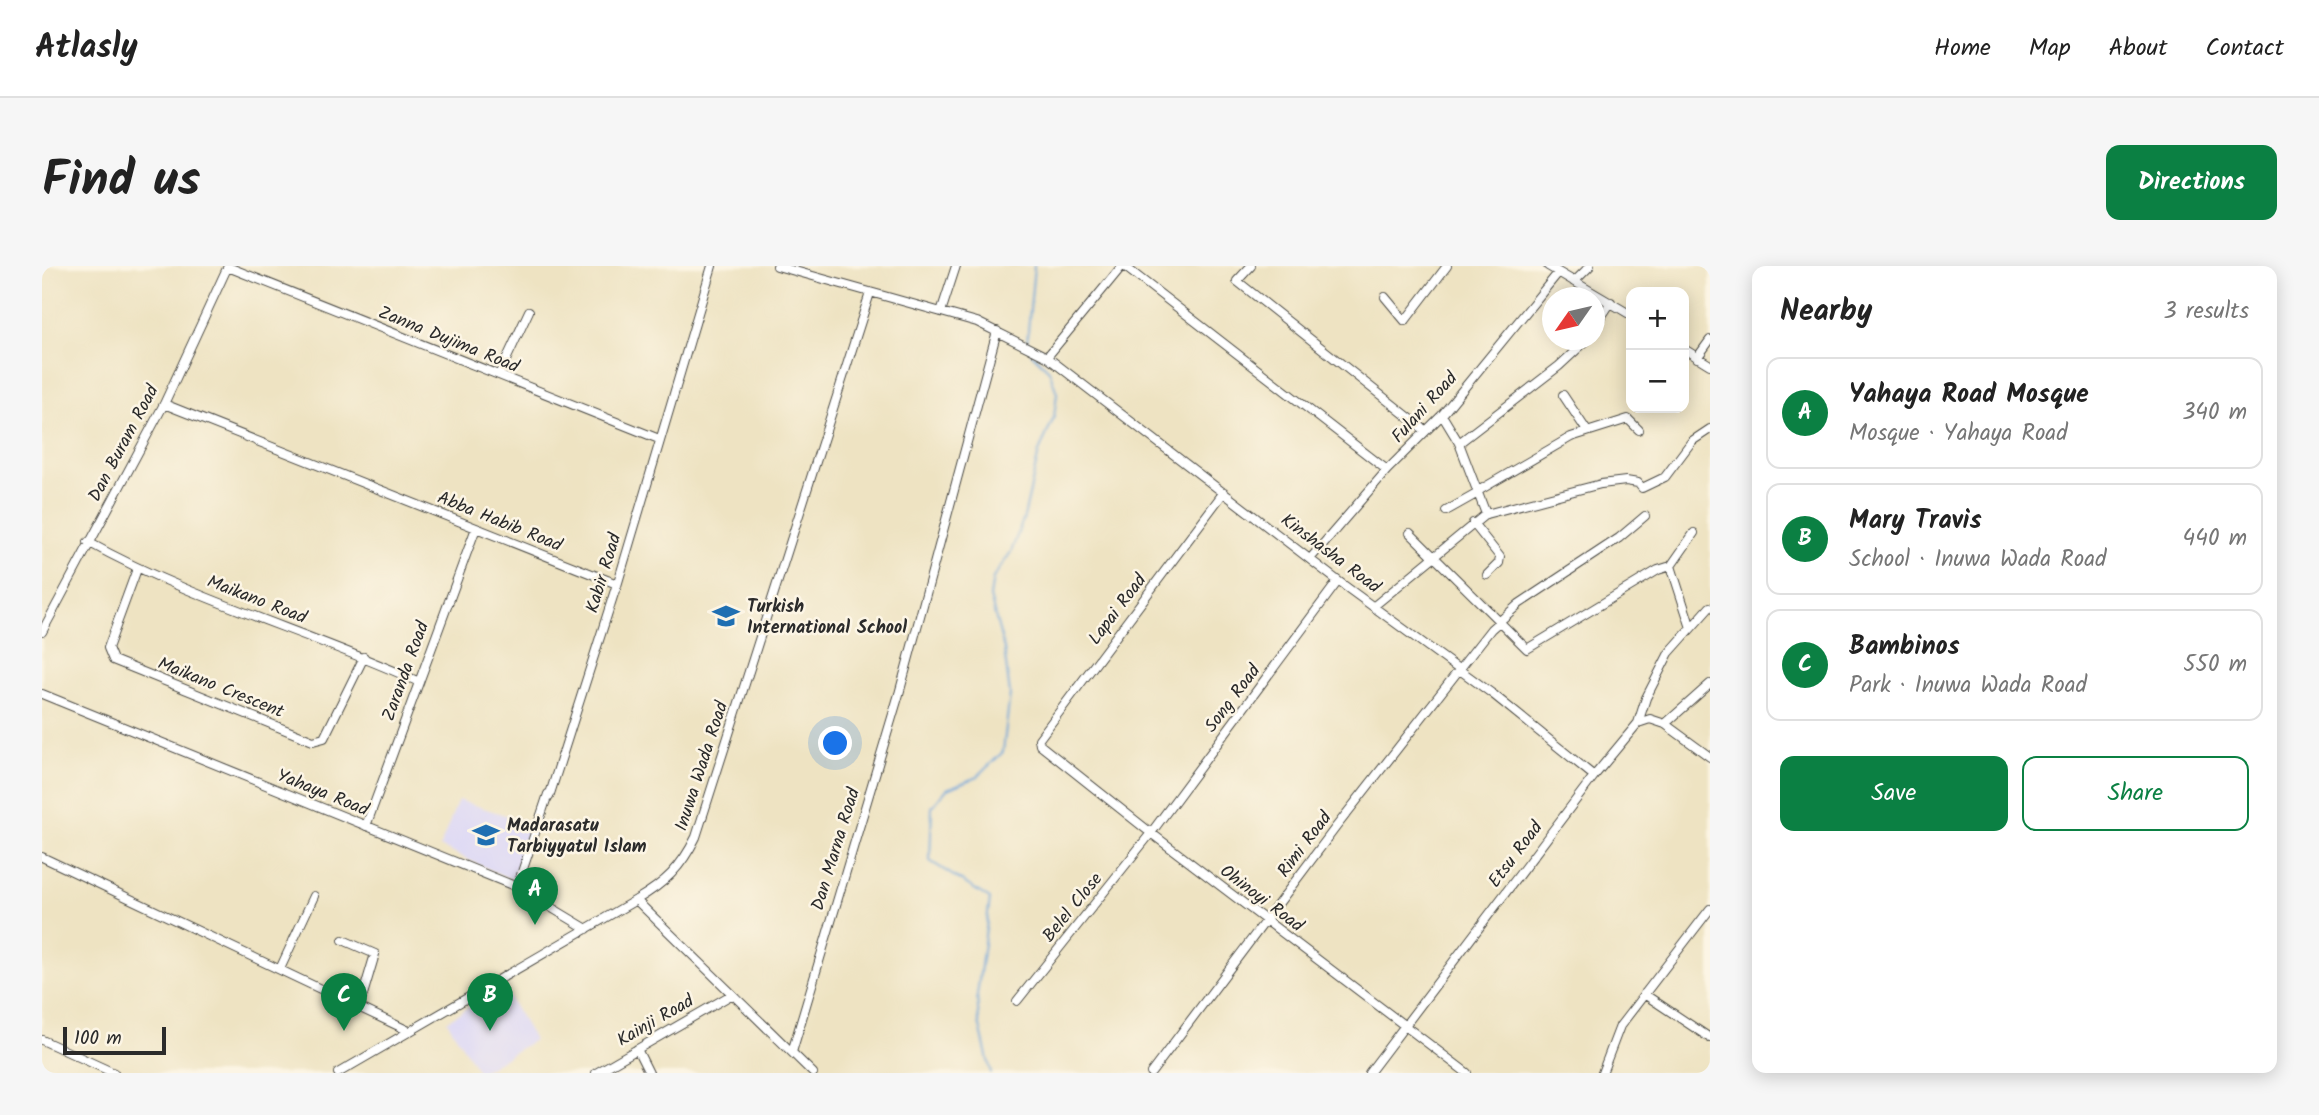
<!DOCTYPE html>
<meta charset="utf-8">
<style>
:root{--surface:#fff;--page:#f6f6f6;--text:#222;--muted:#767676;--line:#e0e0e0;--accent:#0b8043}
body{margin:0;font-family:Kalam,sans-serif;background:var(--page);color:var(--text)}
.controls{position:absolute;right:21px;top:21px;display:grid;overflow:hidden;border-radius:14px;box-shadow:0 4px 18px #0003}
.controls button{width:63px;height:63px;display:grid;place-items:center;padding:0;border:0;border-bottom:2px solid var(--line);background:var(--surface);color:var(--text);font:35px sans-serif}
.compass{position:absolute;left:1500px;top:21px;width:63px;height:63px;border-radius:50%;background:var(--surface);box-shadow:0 4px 18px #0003;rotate:236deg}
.scale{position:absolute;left:21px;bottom:18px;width:103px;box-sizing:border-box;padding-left:7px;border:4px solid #2b2b2b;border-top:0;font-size:19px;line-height:24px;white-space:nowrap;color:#2b2b2b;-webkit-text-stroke:5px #fcf5e5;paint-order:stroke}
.you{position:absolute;left:794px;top:478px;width:24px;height:24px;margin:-18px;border:5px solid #fff;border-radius:50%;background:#1a73e8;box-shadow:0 0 0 10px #1a73e833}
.badge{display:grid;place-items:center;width:46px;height:46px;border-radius:50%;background:var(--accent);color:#fff;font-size:23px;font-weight:700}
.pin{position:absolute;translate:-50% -58px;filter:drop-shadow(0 2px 4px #0008)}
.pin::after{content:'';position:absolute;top:37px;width:24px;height:21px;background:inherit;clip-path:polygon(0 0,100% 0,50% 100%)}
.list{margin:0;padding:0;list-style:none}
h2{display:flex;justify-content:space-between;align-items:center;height:91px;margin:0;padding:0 28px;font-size:30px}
h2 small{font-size:23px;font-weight:400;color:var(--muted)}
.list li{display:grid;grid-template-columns:46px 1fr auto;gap:21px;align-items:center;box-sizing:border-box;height:112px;margin:0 14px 14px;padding:0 14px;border:2px solid var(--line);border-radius:14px}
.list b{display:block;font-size:26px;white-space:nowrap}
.list p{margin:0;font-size:23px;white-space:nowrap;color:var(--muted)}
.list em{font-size:23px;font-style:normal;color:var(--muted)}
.actions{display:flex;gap:14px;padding:21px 28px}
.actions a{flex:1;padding:16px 0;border:2px solid var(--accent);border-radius:14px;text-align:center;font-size:24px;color:var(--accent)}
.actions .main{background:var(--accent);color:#fff}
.map{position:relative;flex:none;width:1668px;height:807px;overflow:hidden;border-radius:14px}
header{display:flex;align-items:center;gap:42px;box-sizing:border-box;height:98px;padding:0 35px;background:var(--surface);border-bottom:2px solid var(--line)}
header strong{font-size:33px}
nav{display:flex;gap:38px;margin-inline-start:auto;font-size:24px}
.intro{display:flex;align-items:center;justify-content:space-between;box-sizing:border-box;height:168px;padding:0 42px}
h1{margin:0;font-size:49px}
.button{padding:18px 32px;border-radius:14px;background:var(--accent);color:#fff;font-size:24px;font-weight:700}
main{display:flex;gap:42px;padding:0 42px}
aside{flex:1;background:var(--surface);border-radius:14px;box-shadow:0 4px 18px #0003}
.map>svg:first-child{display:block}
.built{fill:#dad6f7}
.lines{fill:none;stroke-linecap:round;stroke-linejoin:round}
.stream{stroke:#68a1d7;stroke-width:2}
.minor-casing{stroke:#484742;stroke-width:10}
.minor{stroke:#fff;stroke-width:8}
.labels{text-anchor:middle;stroke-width:5;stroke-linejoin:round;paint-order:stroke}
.street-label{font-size:18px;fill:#2b2b2b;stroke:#fcf5e5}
.poi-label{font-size:18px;font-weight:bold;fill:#2b2b2b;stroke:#fcf5e5;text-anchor:start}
</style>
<header>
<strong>Atlasly</strong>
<nav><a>Home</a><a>Map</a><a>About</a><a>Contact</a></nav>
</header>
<div class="intro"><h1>Find us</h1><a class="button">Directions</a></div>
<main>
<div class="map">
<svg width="1668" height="807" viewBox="0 0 1668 807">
<rect width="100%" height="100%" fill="#fcf5e5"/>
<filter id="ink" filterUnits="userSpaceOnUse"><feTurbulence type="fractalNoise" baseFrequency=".0143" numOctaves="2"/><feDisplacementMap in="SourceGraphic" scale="14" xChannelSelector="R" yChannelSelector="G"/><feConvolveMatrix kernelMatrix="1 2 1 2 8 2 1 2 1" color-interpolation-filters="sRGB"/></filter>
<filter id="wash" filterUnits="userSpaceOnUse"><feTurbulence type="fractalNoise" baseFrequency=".00686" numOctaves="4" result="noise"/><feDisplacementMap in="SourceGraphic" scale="28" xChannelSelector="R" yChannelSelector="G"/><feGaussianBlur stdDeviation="1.57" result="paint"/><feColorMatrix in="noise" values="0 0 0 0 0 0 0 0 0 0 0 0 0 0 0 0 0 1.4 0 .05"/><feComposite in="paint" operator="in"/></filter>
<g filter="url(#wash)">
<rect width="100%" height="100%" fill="#eee3c2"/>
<path class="built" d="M 416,534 L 488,557 L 471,614 L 398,581 Z
M 460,719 L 492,774 L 437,807 L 405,755 Z"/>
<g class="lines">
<path class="stream" d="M 985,76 L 992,0
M 949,807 L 937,756 L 935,729 L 948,633 L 888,595 L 890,541 L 905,523 L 935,511 L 961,486 L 968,428 L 962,383 L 948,331 L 951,312 L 969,286 L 982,251 L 997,186 L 1012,151 L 1015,127 L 1007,104 L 989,87"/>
</g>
</g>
<g filter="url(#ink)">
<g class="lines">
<defs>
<path id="minor" d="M 735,0 L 935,56 L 1005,91 L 1080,0
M 1082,0 L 1345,204
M 1209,0 L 1195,15 L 1384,165
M 1506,0 L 1589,49
M 186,1 L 617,173
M 1532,16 L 1548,0
M 1343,31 L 1363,55 L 1405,0
M 899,46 L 914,0
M 1552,62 L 1569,36
M 1642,83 L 1668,99
M 1005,91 L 1296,315 L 1452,429 L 1552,510
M 1655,92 L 1668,74
M 457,109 L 487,45
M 1521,129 L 1545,165
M 122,138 L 575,318 L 507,531
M 1400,149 L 1417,177 L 1444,248
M 1417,177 L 1517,100 L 1545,74
M 1436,225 L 1529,171 L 1586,153 L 1597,164
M 1182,226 L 997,473 L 998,479 L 1109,567 L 1425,807
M 1404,245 L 1436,227
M 1431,257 L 1458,291 L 1457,297 L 1445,309
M 1368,267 L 1485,383 L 1616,304 L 1629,300 L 1652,267
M 46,276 C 150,334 267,366 375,415
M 1268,293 L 1345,204 L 1400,149 L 1516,7
M 1629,300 L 1649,362
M 95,303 L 66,382 L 71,394 L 271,475 L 282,472 L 322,391
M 574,323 L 670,0
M 1332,340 L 1444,248 L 1559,218 L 1584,215 L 1596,217 L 1600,222 L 1623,211 L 1650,175 L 1668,163
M 0,366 L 122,138 L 186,0
M 0,428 L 475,621 L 545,663
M 1596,457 L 1604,432 L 1627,387 L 1668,341
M 1623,458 L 1668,418
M 324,560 L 434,262
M 0,591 L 367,765
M 475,621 L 506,528
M 594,634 L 771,807
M 301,674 L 333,688 L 317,742
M 238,703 L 272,630
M 1602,728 L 1668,772
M 975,735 L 1109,567 L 1296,315
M 0,774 L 72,807
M 595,783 L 607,807
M 750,786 L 857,428 L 955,65
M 296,807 L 594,634 C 623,617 639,602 654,571 L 828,27
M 554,807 L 689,729
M 1109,807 L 1294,561 L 1449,363 L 1477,338 L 1577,272 L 1603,250
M 1327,807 L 1552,510 L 1596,457 L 1608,453 L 1623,458 L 1668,491
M 1560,807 L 1578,760 L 1668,643"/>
</defs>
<use href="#minor" class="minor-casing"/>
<use href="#minor" class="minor"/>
</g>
</g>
<defs>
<symbol id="school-bare" viewBox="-9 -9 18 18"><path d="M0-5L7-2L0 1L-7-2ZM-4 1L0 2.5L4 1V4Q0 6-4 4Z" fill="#1f6fb2" stroke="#fcf5e5" stroke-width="2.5" paint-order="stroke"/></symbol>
</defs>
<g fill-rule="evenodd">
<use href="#school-bare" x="665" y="331" width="38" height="38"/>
<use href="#school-bare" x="425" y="550" width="38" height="38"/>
</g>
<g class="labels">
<g class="street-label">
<text transform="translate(407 73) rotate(22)" y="6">Zanna Dujima Road</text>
<text transform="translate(1382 141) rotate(-48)" y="6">Fulani Road</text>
<text transform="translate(81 177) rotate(-62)" y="6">Dan Buram Road</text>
<text transform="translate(458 255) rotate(22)" y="6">Abba Habib Road</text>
<text transform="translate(1289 287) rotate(37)" y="6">Kinshasha Road</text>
<text transform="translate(561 307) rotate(-73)" y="6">Kabir Road</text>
<text transform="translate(215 333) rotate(21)" y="6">Maikano Road</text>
<text transform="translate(1075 343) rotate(-53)" y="6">Lapai Road</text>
<text transform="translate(363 405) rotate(-70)" y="6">Zaranda Road</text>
<text transform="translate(179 421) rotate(22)" y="6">Maikano Crescent</text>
<text transform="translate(1190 432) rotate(-53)" y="6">Song Road</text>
<text transform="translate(659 500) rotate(-72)" y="6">Inuwa Wada Road</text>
<text transform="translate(281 526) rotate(22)" y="6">Yahaya Road</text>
<text transform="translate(1262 578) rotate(-53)" y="6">Rimi Road</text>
<text transform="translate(793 583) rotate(-73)" y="6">Dan Marna Road</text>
<text transform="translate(1473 588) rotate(-53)" y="6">Etsu Road</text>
<text transform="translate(1220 632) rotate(37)" y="6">Ohinoyi Road</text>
<text transform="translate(1030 641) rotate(-51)" y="6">Belel Close</text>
<text transform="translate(613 754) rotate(-30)" y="6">Kainji Road</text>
</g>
<g class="poi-label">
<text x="705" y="346">Turkish<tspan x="705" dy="21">International School</tspan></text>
<text x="465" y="565">Madarasatu<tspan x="465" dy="21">Tarbiyyatul Islam</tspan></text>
</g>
</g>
</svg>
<div class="controls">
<button>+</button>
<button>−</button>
</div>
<svg class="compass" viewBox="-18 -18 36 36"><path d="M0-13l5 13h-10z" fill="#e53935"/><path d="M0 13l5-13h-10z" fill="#767676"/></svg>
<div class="scale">100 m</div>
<div class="you"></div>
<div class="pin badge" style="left:493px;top:659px">A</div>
<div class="pin badge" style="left:448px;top:765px">B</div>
<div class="pin badge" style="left:302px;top:765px">C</div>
</div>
<aside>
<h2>Nearby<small>3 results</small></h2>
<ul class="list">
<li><span class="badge">A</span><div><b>Yahaya Road Mosque</b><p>Mosque · Yahaya Road</p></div><em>340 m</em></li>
<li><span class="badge">B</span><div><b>Mary Travis</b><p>School · Inuwa Wada Road</p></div><em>440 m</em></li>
<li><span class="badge">C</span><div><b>Bambinos</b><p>Park · Inuwa Wada Road</p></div><em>550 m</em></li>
</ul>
<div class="actions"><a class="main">Save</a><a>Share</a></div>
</aside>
</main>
